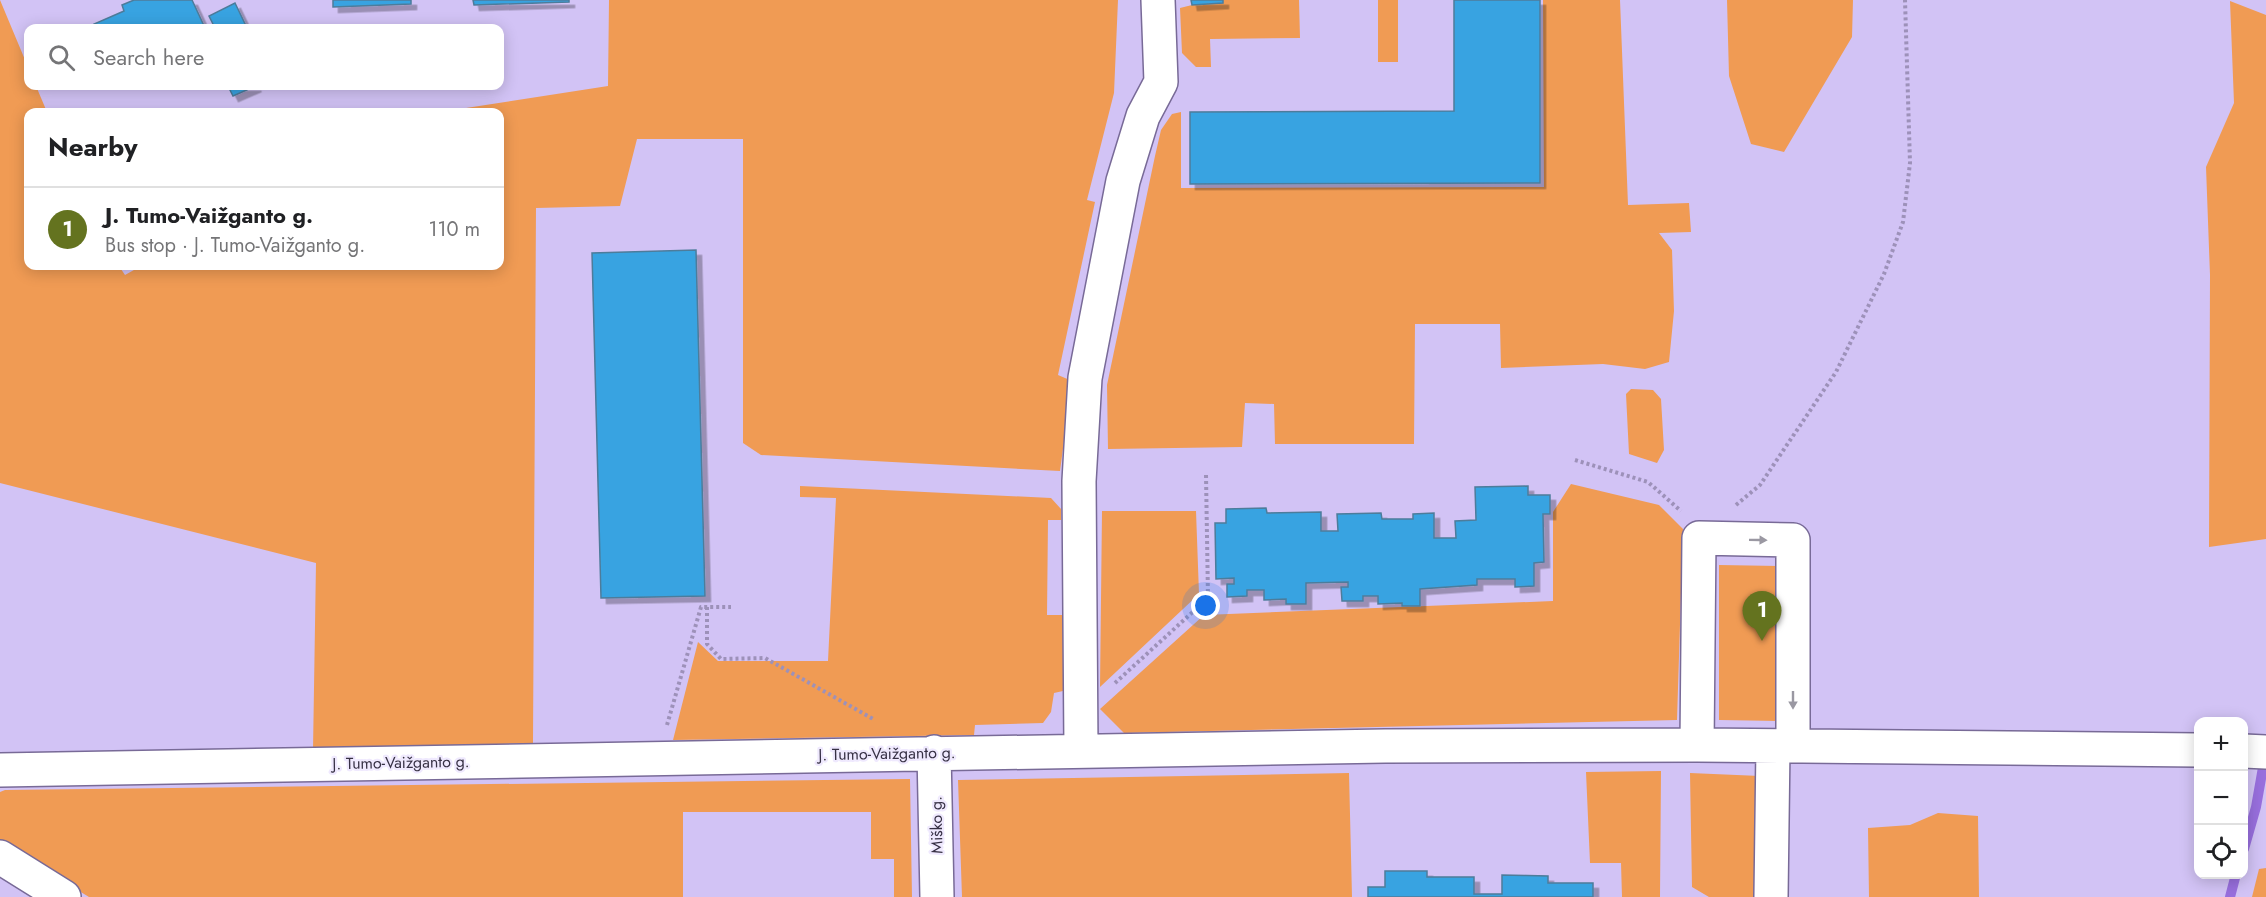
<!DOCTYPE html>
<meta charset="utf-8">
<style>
:root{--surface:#fff;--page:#f2f2f2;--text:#202124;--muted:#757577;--line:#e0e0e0;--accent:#64731f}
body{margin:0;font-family:Jost,sans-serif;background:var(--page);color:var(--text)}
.controls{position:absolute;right:18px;bottom:18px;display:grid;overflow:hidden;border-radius:12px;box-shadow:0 3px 15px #0003}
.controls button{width:54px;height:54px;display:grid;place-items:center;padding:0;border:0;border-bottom:2px solid var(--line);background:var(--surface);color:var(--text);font:30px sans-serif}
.you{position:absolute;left:1206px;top:606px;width:21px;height:21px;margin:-15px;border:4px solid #fff;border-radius:50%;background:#1a73e8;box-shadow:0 0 0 9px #1a73e833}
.badge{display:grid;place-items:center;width:39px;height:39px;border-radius:50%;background:var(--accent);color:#fff;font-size:20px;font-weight:700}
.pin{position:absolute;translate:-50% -50px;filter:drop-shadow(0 2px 3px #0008)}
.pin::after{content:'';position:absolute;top:32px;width:21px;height:18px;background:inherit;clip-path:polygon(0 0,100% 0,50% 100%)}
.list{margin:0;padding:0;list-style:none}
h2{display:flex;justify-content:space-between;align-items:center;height:78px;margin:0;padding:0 24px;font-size:26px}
h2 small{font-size:20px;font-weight:400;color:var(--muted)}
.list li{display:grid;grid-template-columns:39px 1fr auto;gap:18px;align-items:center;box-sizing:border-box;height:84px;padding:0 24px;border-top:2px solid var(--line)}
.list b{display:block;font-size:22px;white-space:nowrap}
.list p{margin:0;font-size:20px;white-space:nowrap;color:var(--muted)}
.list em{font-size:20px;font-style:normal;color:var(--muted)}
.icon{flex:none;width:33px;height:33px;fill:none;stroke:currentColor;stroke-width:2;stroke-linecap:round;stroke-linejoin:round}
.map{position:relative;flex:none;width:2266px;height:897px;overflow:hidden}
.search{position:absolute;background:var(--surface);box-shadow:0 3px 15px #0003;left:24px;top:24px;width:480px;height:66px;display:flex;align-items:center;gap:15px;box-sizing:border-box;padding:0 21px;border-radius:12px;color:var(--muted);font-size:22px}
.panel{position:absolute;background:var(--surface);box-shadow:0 3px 15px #0003;left:24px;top:108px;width:480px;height:162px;border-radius:12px}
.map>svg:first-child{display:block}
.green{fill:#f09b54}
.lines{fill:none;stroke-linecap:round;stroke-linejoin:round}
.stream{stroke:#986fdd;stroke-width:10}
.building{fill:#38a3e1;stroke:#4d7c9b;stroke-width:1.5;filter:url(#shadow)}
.minor-casing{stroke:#786a97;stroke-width:36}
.path{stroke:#9d91b9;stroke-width:4;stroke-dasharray:3 3;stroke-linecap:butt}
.minor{stroke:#fff;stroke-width:33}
.oneway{fill:#9a98a2}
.labels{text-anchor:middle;stroke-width:4.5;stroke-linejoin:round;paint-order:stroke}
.street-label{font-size:16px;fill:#363044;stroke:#efe9fe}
</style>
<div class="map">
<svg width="2266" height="897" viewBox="0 0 2266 897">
<defs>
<filter id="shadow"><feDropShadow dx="5.5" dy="5.5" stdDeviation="0" flood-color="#0004"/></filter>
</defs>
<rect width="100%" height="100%" fill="#d2c3f5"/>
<path class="green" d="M 0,0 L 28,67 L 28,86 L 36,86 L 47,112 L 28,112 L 28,266 L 119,266 L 125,275 L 141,266 L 500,266 L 500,112 L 440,112 L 608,86 L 609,0 L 1118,0 L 1114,93 L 1087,200 L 1095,202 L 1058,375 L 1072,381 L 1060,471 L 761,455 L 743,443 L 743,139 L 637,139 L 620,206 L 536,208 L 533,743 L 313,750 L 316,563 L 0,483 Z
M 1223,0 L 1299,0 L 1300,38 L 1210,39 L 1211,67 L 1196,67 L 1182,53 L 1180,8 L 1192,5 L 1223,3 Z
M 1378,0 L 1398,0 L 1398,62 L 1378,62 Z
M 1543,0 L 1620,0 L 1628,205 L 1689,203 L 1691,232 L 1659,233 L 1672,250 L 1674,311 L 1669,362 L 1645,369 L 1603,364 L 1501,368 L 1500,324 L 1415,324 L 1414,444 L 1275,444 L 1274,404 L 1245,403 L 1242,447 L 1108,449 L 1107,385 L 1155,156 L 1161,130 L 1172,114 L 1181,112 L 1181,188 L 1544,187 Z
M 1727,0 L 1853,0 L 1852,37 L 1784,152 L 1751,144 L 1729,76 Z
M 2230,1 L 2266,15 L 2266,539 L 2209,547 L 2210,275 L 2206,167 L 2234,103 Z
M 1631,389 L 1653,390 L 1661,399 L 1664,450 L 1657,463 L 1629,454 L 1626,394 Z
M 1571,484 L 1659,505 L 1683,529 L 1677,720 L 1124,733 L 1100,709 L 1204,615 L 1553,601 L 1553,512 Z
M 800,486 L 1051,498 L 1061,509 L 1061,520 L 1048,520 L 1047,615 L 1063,615 L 1063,691 L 1054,693 L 1051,712 L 1043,723 L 975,725 L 974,735 L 673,740 L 698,642 L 718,661 L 828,661 L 836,498 L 800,497 Z
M 1102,511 L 1196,511 L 1199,594 L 1100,687 Z
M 1719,565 L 1779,566 L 1779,721 L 1719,720 Z
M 1661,771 L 1660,897 L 1622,897 L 1621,863 L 1590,863 L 1586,772 Z
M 1349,773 L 1352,897 L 962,897 L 958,780 Z
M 1690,773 L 1760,776 L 1762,897 L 1709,897 L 1692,887 Z
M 910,779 L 912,897 L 894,897 L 894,859 L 871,859 L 871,812 L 683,812 L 683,897 L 89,897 L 0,843 L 0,792 L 5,790 Z
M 1938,813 L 1978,816 L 1979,897 L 1869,897 L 1868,828 L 1910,825 Z
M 2266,868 L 2266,897 L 2252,897 L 2259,869 Z"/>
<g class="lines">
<path class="stream" d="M 2244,849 L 2256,807 L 2265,756
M 2230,897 L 2236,874"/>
</g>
<path class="building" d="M 134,0 L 192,0 L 205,28 L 96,28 L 94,24 L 124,11 L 122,5 Z
M 333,0 L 411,0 L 411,4 L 333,7 Z
M 473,0 L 569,0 L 569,2 L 474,5 Z
M 1191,0 L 1223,0 L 1223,3 L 1192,5 Z
M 1454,0 L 1540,0 L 1540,183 L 1190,184 L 1190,112 L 1454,111 Z
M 235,3 L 247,28 L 215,28 L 209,16 Z
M 228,86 L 256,86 L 233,96 Z
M 696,250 L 705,596 L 601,598 L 592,253 Z
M 1528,486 L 1528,495 L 1550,495 L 1550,514 L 1543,514 L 1544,562 L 1534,563 L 1534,586 L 1515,587 L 1515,579 L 1477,579 L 1477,585 L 1420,589 L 1420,606 L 1402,606 L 1402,603 L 1378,604 L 1378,596 L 1363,596 L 1363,601 L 1342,601 L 1341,587 L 1348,587 L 1348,582 L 1306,583 L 1306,604 L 1286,604 L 1286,599 L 1264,600 L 1264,590 L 1247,590 L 1247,596 L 1227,597 L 1227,584 L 1234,584 L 1234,578 L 1216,579 L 1215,523 L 1226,523 L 1226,509 L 1266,508 L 1267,513 L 1321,512 L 1321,531 L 1338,531 L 1337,514 L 1381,513 L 1382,519 L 1413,519 L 1413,514 L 1434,513 L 1434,538 L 1456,538 L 1455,521 L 1476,520 L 1475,487 Z
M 1385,871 L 1427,871 L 1427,877 L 1474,877 L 1474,894 L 1502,894 L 1502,875 L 1548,876 L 1548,883 L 1593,883 L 1593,897 L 1368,897 L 1368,887 L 1385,887 Z"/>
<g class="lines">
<defs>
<path id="minor" d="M 1697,745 L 1699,538 L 1793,540 L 1793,746
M 1081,749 L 1079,481 L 1085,378 L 1123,181 L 1143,116 L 1161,82 L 1158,0
M 2244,751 L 2266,752
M 934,752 L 937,897
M 0,770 L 1385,746 L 1697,745 L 2198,750
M 0,857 L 64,897
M 1771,897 L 1773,746"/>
</defs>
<use href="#minor" class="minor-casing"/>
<path class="path" d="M 1575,460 L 1648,482 L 1681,511
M 1736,505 L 1760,485 L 1836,372 L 1884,274 L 1903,222 L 1910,163 L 1905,0
M 707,607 L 707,644 L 721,659 L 765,658 L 875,720
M 1115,683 L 1208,598 L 1206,475
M 667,725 L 701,607 L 731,607"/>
<use href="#minor" class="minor"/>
</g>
<defs><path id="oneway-solid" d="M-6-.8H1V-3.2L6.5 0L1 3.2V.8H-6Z" transform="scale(1.5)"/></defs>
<g class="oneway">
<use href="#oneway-solid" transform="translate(1758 540) rotate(1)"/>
<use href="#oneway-solid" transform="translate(1793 700) rotate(90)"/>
</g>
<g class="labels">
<g class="street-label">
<text transform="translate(887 753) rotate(-1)" y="6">J. Tumo-Vaižganto g.</text>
<text transform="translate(401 762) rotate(-1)" y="6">J. Tumo-Vaižganto g.</text>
<text transform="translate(936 825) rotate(-91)" y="6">Miško g.</text>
</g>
</g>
</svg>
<div class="controls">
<button>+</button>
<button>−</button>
<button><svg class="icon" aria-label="locate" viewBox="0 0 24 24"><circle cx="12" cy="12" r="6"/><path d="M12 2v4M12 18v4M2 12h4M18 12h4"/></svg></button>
</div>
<div class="you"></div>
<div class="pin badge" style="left:1762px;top:641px">1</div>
<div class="search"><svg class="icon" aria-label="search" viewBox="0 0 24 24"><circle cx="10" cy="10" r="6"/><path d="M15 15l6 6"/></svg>Search here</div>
<section class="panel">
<h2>Nearby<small></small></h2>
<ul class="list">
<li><span class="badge">1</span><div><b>J. Tumo-Vaižganto g.</b><p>Bus stop · J. Tumo-Vaižganto g.</p></div><em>110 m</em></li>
</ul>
</section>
</div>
